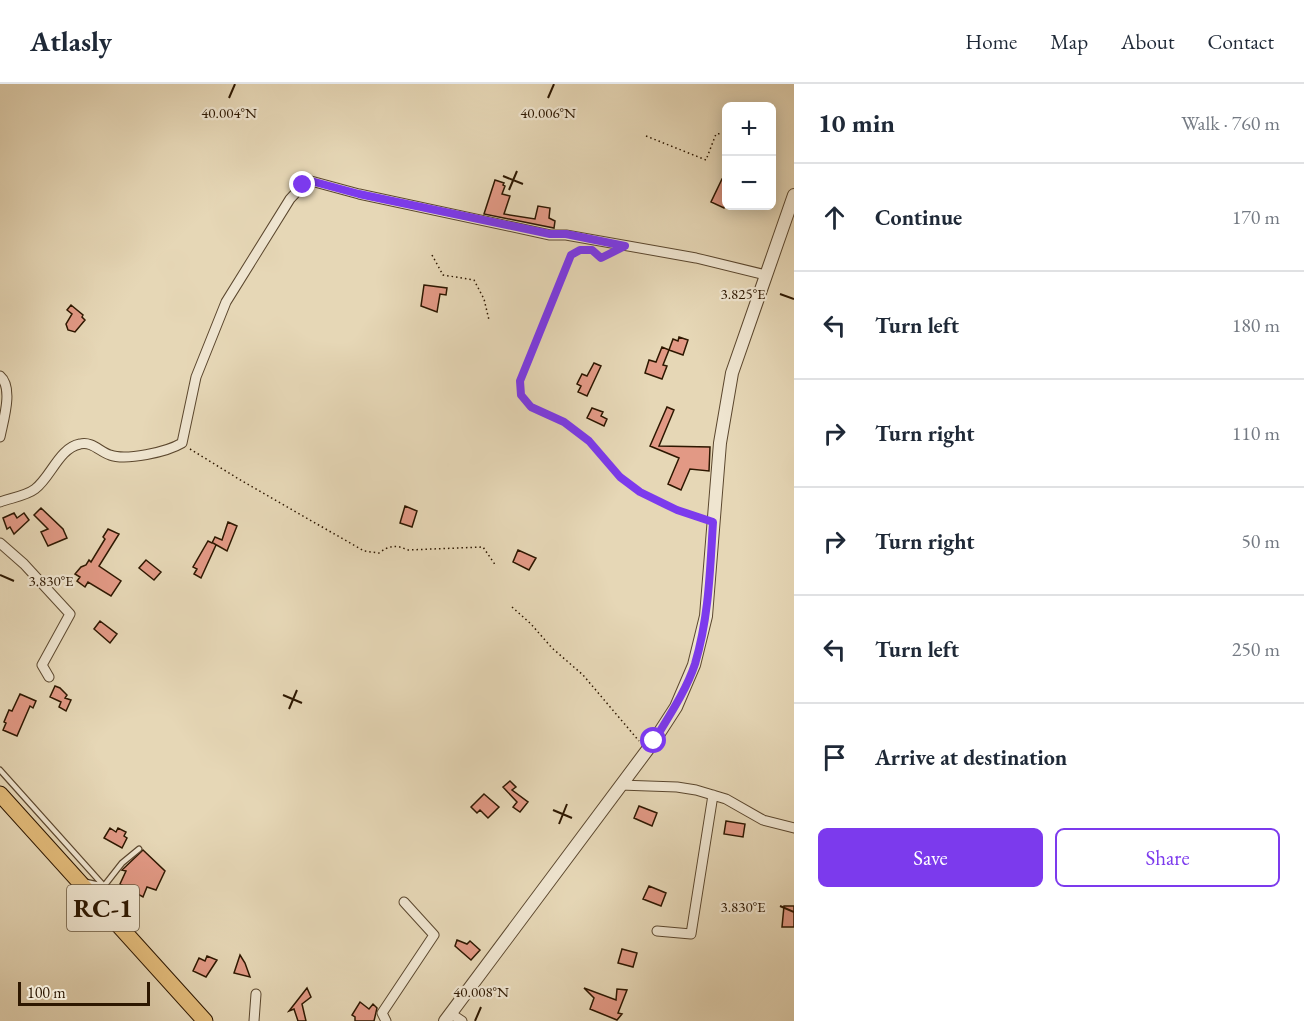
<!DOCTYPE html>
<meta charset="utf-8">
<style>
:root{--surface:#fff;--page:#f6f6f7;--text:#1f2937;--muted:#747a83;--line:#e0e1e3;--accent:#7c3aed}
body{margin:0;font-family:"EB Garamond",serif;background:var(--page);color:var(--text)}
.controls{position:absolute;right:18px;top:18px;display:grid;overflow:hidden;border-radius:9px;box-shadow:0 3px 15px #0003}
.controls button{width:54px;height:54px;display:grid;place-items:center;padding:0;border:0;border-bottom:2px solid var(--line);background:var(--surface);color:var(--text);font:30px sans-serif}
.scale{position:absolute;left:18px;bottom:15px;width:132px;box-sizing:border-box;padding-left:6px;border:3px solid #2d1700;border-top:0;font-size:16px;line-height:21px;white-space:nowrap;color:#2d1700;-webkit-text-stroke:4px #efe5d0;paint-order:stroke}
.stop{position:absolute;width:18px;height:18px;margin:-14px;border:4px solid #7c3aed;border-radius:50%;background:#fff}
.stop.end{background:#7c3aed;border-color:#fff;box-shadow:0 2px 6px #0008}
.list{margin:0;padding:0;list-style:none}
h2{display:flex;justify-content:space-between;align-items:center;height:78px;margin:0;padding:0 24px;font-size:26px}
h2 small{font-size:20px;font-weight:400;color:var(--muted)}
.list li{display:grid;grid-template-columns:39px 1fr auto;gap:18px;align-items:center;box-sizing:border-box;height:108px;padding:0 24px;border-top:2px solid var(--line)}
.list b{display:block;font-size:22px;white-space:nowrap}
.list em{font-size:20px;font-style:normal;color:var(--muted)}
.actions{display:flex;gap:12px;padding:18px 24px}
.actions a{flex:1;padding:14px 0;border:2px solid var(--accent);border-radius:9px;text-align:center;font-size:21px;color:var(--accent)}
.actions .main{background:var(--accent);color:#fff}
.icon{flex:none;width:33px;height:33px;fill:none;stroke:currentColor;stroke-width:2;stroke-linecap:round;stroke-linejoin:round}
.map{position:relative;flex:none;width:794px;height:937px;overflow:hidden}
header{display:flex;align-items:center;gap:36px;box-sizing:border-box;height:84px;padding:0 30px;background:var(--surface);border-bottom:2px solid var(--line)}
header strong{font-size:28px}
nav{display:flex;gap:33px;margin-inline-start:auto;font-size:21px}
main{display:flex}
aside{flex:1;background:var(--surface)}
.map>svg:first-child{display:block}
.building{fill:#e29985;stroke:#2d1700;stroke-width:1.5}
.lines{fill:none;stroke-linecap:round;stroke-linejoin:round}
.service-casing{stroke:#5b472e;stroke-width:7}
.minor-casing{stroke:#5b472e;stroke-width:11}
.tertiary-casing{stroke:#5b472e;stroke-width:14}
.primary-casing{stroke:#2d1700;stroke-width:17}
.path{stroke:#2d1700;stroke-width:1.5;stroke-dasharray:1.5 3;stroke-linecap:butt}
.service{stroke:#efe5d0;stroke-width:4.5}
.minor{stroke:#efe5d0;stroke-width:9}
.tertiary{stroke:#efe5d0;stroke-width:12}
.primary{stroke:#e3bc7b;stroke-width:15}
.route{stroke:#7c3aed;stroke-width:8}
.ticks{fill:none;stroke:#2d1700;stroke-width:2}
.labels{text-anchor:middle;stroke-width:4.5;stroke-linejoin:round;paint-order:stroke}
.shield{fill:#efe5d0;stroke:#67553e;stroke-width:1.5}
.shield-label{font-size:26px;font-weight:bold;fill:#2d1700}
.ticks-label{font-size:15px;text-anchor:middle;fill:#2d1700;stroke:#efe5d0;stroke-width:4.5;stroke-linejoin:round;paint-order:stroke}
</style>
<header>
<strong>Atlasly</strong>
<nav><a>Home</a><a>Map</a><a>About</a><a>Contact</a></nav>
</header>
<main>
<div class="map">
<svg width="794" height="937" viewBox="0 0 794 937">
<rect width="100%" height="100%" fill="#e6d7b6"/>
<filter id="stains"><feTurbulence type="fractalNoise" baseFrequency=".00333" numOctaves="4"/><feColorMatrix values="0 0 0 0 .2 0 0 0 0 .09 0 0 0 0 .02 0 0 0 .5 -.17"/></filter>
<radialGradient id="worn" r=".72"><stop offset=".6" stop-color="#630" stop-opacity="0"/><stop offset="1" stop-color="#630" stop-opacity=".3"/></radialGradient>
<path class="building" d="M 722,95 L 726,97 L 726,119 L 724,124 L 711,118 Z
M 495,96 L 504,99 L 503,101 L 505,102 L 502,110 L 510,112 L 504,130 L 535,135 L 538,122 L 550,124 L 549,134 L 555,137 L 554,144 L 484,130 Z
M 424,201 L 447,204 L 446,211 L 440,210 L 437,228 L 421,222 Z
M 71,221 L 83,231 L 82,233 L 85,236 L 75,248 L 68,246 L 66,240 L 72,230 L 67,226 Z
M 679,253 L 688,256 L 683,271 L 669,266 L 663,281 L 667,282 L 662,295 L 645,289 L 649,276 L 656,278 L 662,263 L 669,266 L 673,255 L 678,257 Z
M 594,279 L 601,282 L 587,312 L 578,308 L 581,302 L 577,300 L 582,290 L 587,292 Z
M 667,323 L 674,326 L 659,362 L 710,363 L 709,387 L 690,385 L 681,406 L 668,400 L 679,374 L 650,362 Z
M 592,324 L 603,328 L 601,332 L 607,335 L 604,342 L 587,334 Z
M 405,422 L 417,427 L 412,443 L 400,439 Z
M 41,424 L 63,445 L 67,454 L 48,462 L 41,448 L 48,445 L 34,431 Z
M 14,429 L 17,434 L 24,429 L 29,436 L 14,450 L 10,443 L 7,445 L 3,434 Z
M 228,438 L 237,442 L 227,467 L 213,459 L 216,461 L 201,494 L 194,490 L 197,485 L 193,483 L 208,457 L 212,459 L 215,453 L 222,456 Z
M 108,445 L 119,450 L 99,482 L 121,497 L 111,512 L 88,498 L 85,503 L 77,497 L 80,493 L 75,490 L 81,483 L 86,481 L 89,476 L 91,478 L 105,455 L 103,453 Z
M 518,466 L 536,474 L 529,486 L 513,478 Z
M 146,476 L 161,488 L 154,496 L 139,484 Z
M 100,537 L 117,550 L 110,559 L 94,545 Z
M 55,602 L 60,604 L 67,611 L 65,614 L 71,616 L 66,627 L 59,623 L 61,618 L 50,613 Z
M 20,610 L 36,617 L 33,624 L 30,622 L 17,652 L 3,646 L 6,639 L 4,638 L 9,626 L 12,627 Z
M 510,697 L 516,703 L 512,706 L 528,718 L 520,728 L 513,723 L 517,718 L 503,703 Z
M 484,710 L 499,723 L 488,734 L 480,726 L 477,729 L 471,723 Z
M 639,722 L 657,729 L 652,742 L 634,734 Z
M 726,737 L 745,740 L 743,753 L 724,750 Z
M 110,744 L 116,748 L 118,744 L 126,748 L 124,752 L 127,754 L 122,764 L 104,754 Z
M 143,766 L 165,787 L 156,806 L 147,803 L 143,813 L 120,800 L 126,787 L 122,786 Z
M 649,802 L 666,809 L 661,822 L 643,815 Z
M 784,822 L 794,822 L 794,843 L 782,843 Z
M 457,856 L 467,860 L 470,857 L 480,866 L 471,876 L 455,862 Z
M 622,865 L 637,869 L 633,883 L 618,879 Z
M 240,871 L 245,879 L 250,893 L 234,889 Z
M 207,872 L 217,876 L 206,893 L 193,887 L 199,874 L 205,877 Z
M 307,904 L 311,913 L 302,920 L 306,937 L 298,937 L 294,925 L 289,927 Z
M 584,904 L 616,916 L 617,905 L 627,906 L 618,929 L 622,930 L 617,936 L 590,925 L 594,914 Z
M 360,918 L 369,925 L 373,920 L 377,924 L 374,937 L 355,937 L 355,933 L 352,931 Z"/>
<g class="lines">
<defs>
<path id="service" d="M 0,686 L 104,802 L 112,825
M 86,798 L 104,802
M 104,802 L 122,779 L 139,765"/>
<path id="minor" d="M 0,292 C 14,304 3,337 0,353
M 0,418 C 10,414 26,412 35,405 C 51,393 59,364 80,360 C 92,357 100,368 110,371 C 126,377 167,368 182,359 L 196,293 L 226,218 L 290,115 L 303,101 L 311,97 L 359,110 L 550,151 L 566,151 L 696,174 L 766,191
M 0,459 L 24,480 L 70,530 L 42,581 L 49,593
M 620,701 L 677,703 L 696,706 L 726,715 L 763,736 L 794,744
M 657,847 L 691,850 L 713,711
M 450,929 L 462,937
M 254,937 L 256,910
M 386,937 L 382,929 L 434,851 L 404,818"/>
<path id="tertiary" d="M 445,937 L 654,657 L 676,623 L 694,581 L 706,532 L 720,359 L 732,289 L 794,111"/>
<path id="primary" d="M 0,710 L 205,937"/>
</defs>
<use href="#service" class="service-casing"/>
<use href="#minor" class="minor-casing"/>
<use href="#tertiary" class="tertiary-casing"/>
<use href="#primary" class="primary-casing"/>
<path class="path" d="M 646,52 L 706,76 L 716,50 L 726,49
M 611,169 L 601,174 L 592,166 C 581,166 573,167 567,176 L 520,297 L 521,311 L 531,323 L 564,338 L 589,357 L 620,394 L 640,408 L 677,426 L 703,435
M 432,171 L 443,191 L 474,196 L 484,215 L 489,236
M 190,365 L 242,397 L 364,467 L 379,469 C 388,462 397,460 407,466 L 483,463 L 496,482
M 512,523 L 531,540 L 552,564 L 583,591 L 639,657"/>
<use href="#service" class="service"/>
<use href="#minor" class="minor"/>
<use href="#tertiary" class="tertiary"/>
<use href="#primary" class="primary"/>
</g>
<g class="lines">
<path class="route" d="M 303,101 L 311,97 L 359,110 L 550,150 L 566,150 L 625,162 L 601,174 L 592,166 L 580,166 L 571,171 L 520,297 L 521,311 L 531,323 L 564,338 L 589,357 L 620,393 L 640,408 L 677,426 L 713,438 C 710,486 709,533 695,580 C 686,607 669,632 654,657"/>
</g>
<path class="ticks" d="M 229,14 L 235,0M 548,14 L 554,0M 503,92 L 523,100M 509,106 L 517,87M 780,210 L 794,215M 0,491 L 14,497M 283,611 L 302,619M 289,625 L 297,606M 553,726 L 572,734M 559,740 L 567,720M 780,822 L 794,828M 475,937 L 481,923"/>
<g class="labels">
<rect class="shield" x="67" y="801" width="72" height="46" rx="4.5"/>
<g class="shield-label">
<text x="103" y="833">RC-1</text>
</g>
</g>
<g class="ticks-label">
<text x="229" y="34">40.004°N</text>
<text x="548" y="34">40.006°N</text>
<text x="743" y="215">3.825°E</text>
<text x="51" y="502">3.830°E</text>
<text x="743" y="828">3.830°E</text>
<text x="481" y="913">40.008°N</text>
</g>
<rect width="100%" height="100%" filter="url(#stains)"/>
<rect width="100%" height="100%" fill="url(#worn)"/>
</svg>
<div class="controls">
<button>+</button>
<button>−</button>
</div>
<div class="scale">100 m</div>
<div class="stop" style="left:654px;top:657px"></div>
<div class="stop end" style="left:303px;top:101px"></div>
</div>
<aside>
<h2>10 min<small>Walk · 760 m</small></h2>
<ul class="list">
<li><svg class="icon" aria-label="ahead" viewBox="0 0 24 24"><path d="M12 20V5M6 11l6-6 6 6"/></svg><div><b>Continue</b></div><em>170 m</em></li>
<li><svg class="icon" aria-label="left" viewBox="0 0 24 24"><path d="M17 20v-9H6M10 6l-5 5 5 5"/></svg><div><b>Turn left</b></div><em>180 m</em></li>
<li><svg class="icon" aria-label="right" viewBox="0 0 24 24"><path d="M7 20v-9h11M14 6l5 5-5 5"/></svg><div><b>Turn right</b></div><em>110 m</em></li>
<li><svg class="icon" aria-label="right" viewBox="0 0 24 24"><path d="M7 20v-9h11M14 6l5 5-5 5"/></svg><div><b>Turn right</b></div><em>50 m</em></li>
<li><svg class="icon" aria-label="left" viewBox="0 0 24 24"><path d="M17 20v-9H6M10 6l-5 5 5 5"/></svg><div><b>Turn left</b></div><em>250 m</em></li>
<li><svg class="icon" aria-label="arrive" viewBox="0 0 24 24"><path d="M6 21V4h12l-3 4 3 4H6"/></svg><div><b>Arrive at destination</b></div></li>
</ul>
<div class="actions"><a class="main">Save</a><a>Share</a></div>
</aside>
</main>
